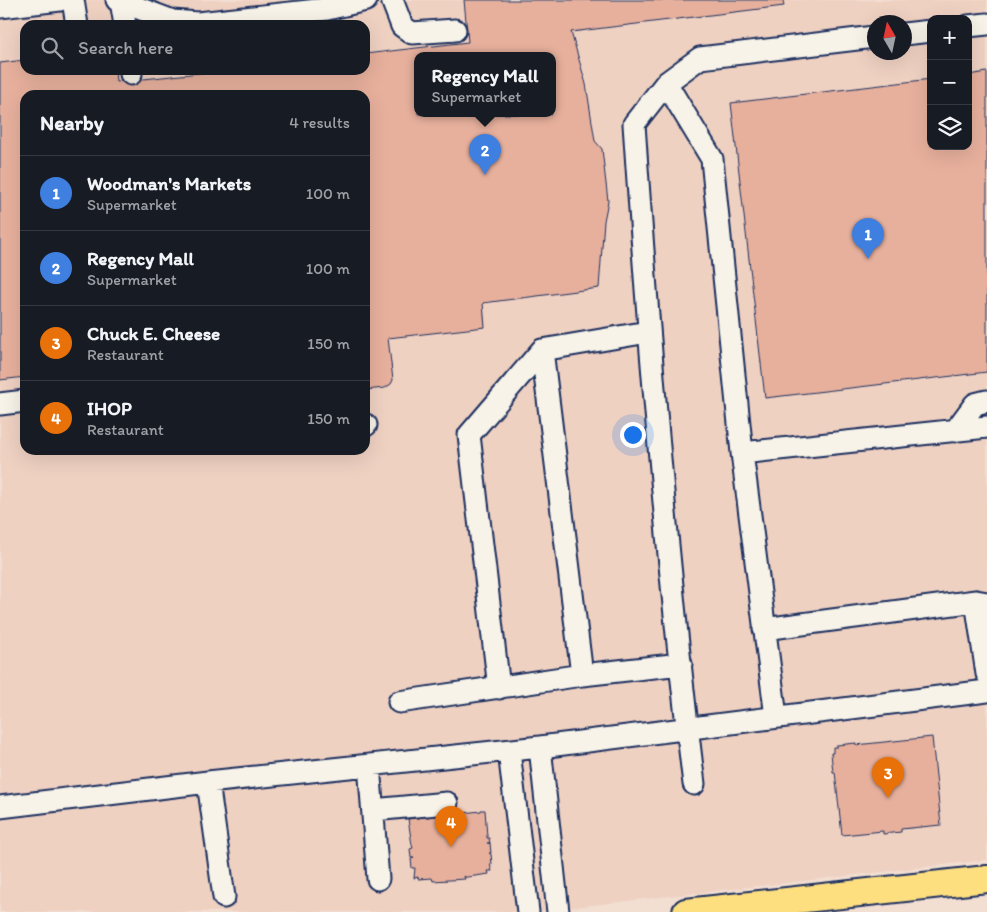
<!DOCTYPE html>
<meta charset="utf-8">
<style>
:root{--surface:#171b24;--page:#242831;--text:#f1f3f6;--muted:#9ea1a6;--line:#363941;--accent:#0b8043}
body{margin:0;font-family:Itim,sans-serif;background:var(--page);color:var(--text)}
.controls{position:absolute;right:15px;top:15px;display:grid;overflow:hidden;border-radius:10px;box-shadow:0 5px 20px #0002}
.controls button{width:45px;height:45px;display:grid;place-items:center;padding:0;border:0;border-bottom:1px solid var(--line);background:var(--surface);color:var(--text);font:25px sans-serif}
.compass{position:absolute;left:867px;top:15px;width:45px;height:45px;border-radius:50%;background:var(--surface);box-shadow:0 5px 20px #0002;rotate:351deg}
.you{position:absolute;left:632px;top:434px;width:18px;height:18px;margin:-12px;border:4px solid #fff;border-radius:50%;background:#1a73e8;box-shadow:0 0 0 8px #1a73e833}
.badge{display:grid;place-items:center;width:32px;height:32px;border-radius:50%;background:var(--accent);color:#fff;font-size:16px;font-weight:700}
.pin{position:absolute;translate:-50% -41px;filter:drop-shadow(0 1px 2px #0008)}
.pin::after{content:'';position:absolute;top:26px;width:18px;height:15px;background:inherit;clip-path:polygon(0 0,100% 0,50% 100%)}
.popup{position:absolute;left:414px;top:52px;width:142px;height:65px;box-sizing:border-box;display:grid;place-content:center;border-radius:10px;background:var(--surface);filter:drop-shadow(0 1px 4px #0005);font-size:16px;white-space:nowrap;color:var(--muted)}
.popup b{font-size:19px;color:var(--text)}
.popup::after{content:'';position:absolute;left:50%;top:100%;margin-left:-10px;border:10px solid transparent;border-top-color:var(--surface)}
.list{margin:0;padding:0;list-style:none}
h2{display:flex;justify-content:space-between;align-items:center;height:65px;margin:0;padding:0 20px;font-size:21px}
h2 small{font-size:16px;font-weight:400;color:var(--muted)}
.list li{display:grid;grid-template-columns:32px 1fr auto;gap:15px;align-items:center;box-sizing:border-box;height:75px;padding:0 20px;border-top:1px solid var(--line)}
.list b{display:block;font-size:19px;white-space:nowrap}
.list p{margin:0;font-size:16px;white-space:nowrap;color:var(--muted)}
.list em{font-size:16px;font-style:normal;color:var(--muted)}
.icon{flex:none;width:28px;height:28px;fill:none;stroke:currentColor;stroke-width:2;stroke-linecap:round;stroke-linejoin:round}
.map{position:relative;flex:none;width:987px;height:912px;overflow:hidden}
.search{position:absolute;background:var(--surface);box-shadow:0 5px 20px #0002;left:20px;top:20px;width:350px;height:55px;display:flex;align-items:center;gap:12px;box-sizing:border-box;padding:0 18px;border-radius:15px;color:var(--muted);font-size:19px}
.panel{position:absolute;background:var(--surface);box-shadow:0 5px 20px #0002;left:20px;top:90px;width:350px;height:365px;border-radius:15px}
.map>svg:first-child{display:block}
.built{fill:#efd1c2;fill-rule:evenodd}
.building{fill:#e7b09d;stroke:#1b2f5e;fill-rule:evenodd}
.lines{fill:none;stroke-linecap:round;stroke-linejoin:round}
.minor-casing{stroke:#1b2f5e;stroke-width:25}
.major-casing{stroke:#1b2f5e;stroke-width:30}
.minor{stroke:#f7f3e8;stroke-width:21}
.major{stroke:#fedf80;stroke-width:26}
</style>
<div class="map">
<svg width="987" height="912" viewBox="0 0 987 912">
<rect width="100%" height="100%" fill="#f2dfd2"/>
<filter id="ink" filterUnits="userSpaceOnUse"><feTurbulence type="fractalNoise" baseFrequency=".02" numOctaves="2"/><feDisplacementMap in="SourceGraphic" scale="10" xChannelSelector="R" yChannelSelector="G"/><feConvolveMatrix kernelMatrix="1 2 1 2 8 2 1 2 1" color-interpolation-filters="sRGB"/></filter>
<g filter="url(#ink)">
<path class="built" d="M 0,0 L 987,0 L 987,860 L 532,912 L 0,912 ZM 931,19 L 968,19 L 968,146 L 931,146 ZM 874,22 L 904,22 L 904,52 L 874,52 ZM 25,25 L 365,25 L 365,70 L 25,70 ZM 418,56 L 552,56 L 552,114 L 418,114 ZM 25,95 L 365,95 L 365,450 L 25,450 Z"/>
<path class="building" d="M 464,0 L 783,0 L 784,6 L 571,32 L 586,84 L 595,141 L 602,149 L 608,201 L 604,221 L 599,288 L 483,303 L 485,327 L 388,338 L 393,380 L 391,384 L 385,388 L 365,390 L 365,95 L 25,95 L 25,377 L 0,380 L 0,63 L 25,60 L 25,70 L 77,70 L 77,72 L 115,70 L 116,82 L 227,70 L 365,70 L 365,54 L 468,42 ZM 418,56 L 552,56 L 552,114 L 418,114 Z
M 987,72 L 987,372 L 765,398 L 731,103 L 931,79 L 931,146 L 968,146 L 968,75 Z
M 932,737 L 941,825 L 901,829 L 901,832 L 883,834 L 883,831 L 842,835 L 835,772 L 833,772 L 831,753 L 833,753 L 833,747 L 837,747 L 837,745 L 856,743 L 856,745 Z
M 481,810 L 485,810 L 487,836 L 487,838 L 489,838 L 490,843 L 487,843 L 490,843 L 491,853 L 489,853 L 491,854 L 492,864 L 490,864 L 492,871 L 488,871 L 489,874 L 468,877 L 465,877 L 464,876 L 465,879 L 433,881 L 432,878 L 418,879 L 418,877 L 414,878 L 415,868 L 412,868 L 411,859 L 414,858 L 411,858 L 410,849 L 413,848 L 412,845 L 408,819 L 481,811 Z"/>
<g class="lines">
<defs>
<path id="minor" d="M 73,0 L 77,25
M 117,0 L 173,21 L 198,23 L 327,9 L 366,0
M 392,0 L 402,26 L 412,33 L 455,30
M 121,1 L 125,25
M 0,7 L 60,0
M 968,26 L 987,24
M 904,34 L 931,31
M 131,70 L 131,74
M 666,83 L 634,124 C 649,344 667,565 694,784
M 542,350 L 582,675
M 0,404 L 25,401
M 365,425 L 366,425
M 955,431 L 975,404 L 987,401
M 742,453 L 712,159 L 666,83 L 700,58 L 874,37
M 976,601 L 987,674
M 764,629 L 976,601 L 987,603
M 499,688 L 469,435 L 542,350 L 648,332
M 399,702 L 582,675 L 681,664
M 776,717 L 742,453 L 987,427
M 540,747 L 558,912
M 509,751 L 528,912
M 369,765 L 378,879
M 208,782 L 224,897
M 0,807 L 208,782 L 540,747 L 987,691
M 373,810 L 447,803"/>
<path id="major" d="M 686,912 L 987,879"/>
</defs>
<use href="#minor" class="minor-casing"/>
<use href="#major" class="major-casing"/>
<use href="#minor" class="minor"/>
<use href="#major" class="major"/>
</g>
</g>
</svg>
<div class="controls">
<button>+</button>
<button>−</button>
<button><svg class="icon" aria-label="layers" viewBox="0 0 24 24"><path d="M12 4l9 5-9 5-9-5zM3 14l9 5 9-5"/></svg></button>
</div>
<svg class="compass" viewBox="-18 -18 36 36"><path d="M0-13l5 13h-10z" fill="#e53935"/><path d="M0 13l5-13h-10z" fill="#9ea1a6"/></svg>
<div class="you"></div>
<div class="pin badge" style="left:868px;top:259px;background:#3f7fe0">1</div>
<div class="pin badge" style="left:485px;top:175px;background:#3f7fe0">2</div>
<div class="popup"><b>Regency Mall</b>Supermarket</div>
<div class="pin badge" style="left:888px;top:798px;background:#e8710a">3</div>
<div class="pin badge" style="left:451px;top:847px;background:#e8710a">4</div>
<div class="search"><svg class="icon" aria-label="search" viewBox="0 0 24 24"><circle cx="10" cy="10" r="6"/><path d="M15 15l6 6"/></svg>Search here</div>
<section class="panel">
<h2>Nearby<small>4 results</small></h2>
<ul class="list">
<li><span class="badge" style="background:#3f7fe0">1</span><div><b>Woodman's Markets</b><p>Supermarket</p></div><em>100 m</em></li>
<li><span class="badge" style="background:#3f7fe0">2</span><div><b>Regency Mall</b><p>Supermarket</p></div><em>100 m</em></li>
<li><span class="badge" style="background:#e8710a">3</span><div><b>Chuck E. Cheese</b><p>Restaurant</p></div><em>150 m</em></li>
<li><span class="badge" style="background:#e8710a">4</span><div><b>IHOP</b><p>Restaurant</p></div><em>150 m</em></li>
</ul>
</section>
</div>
